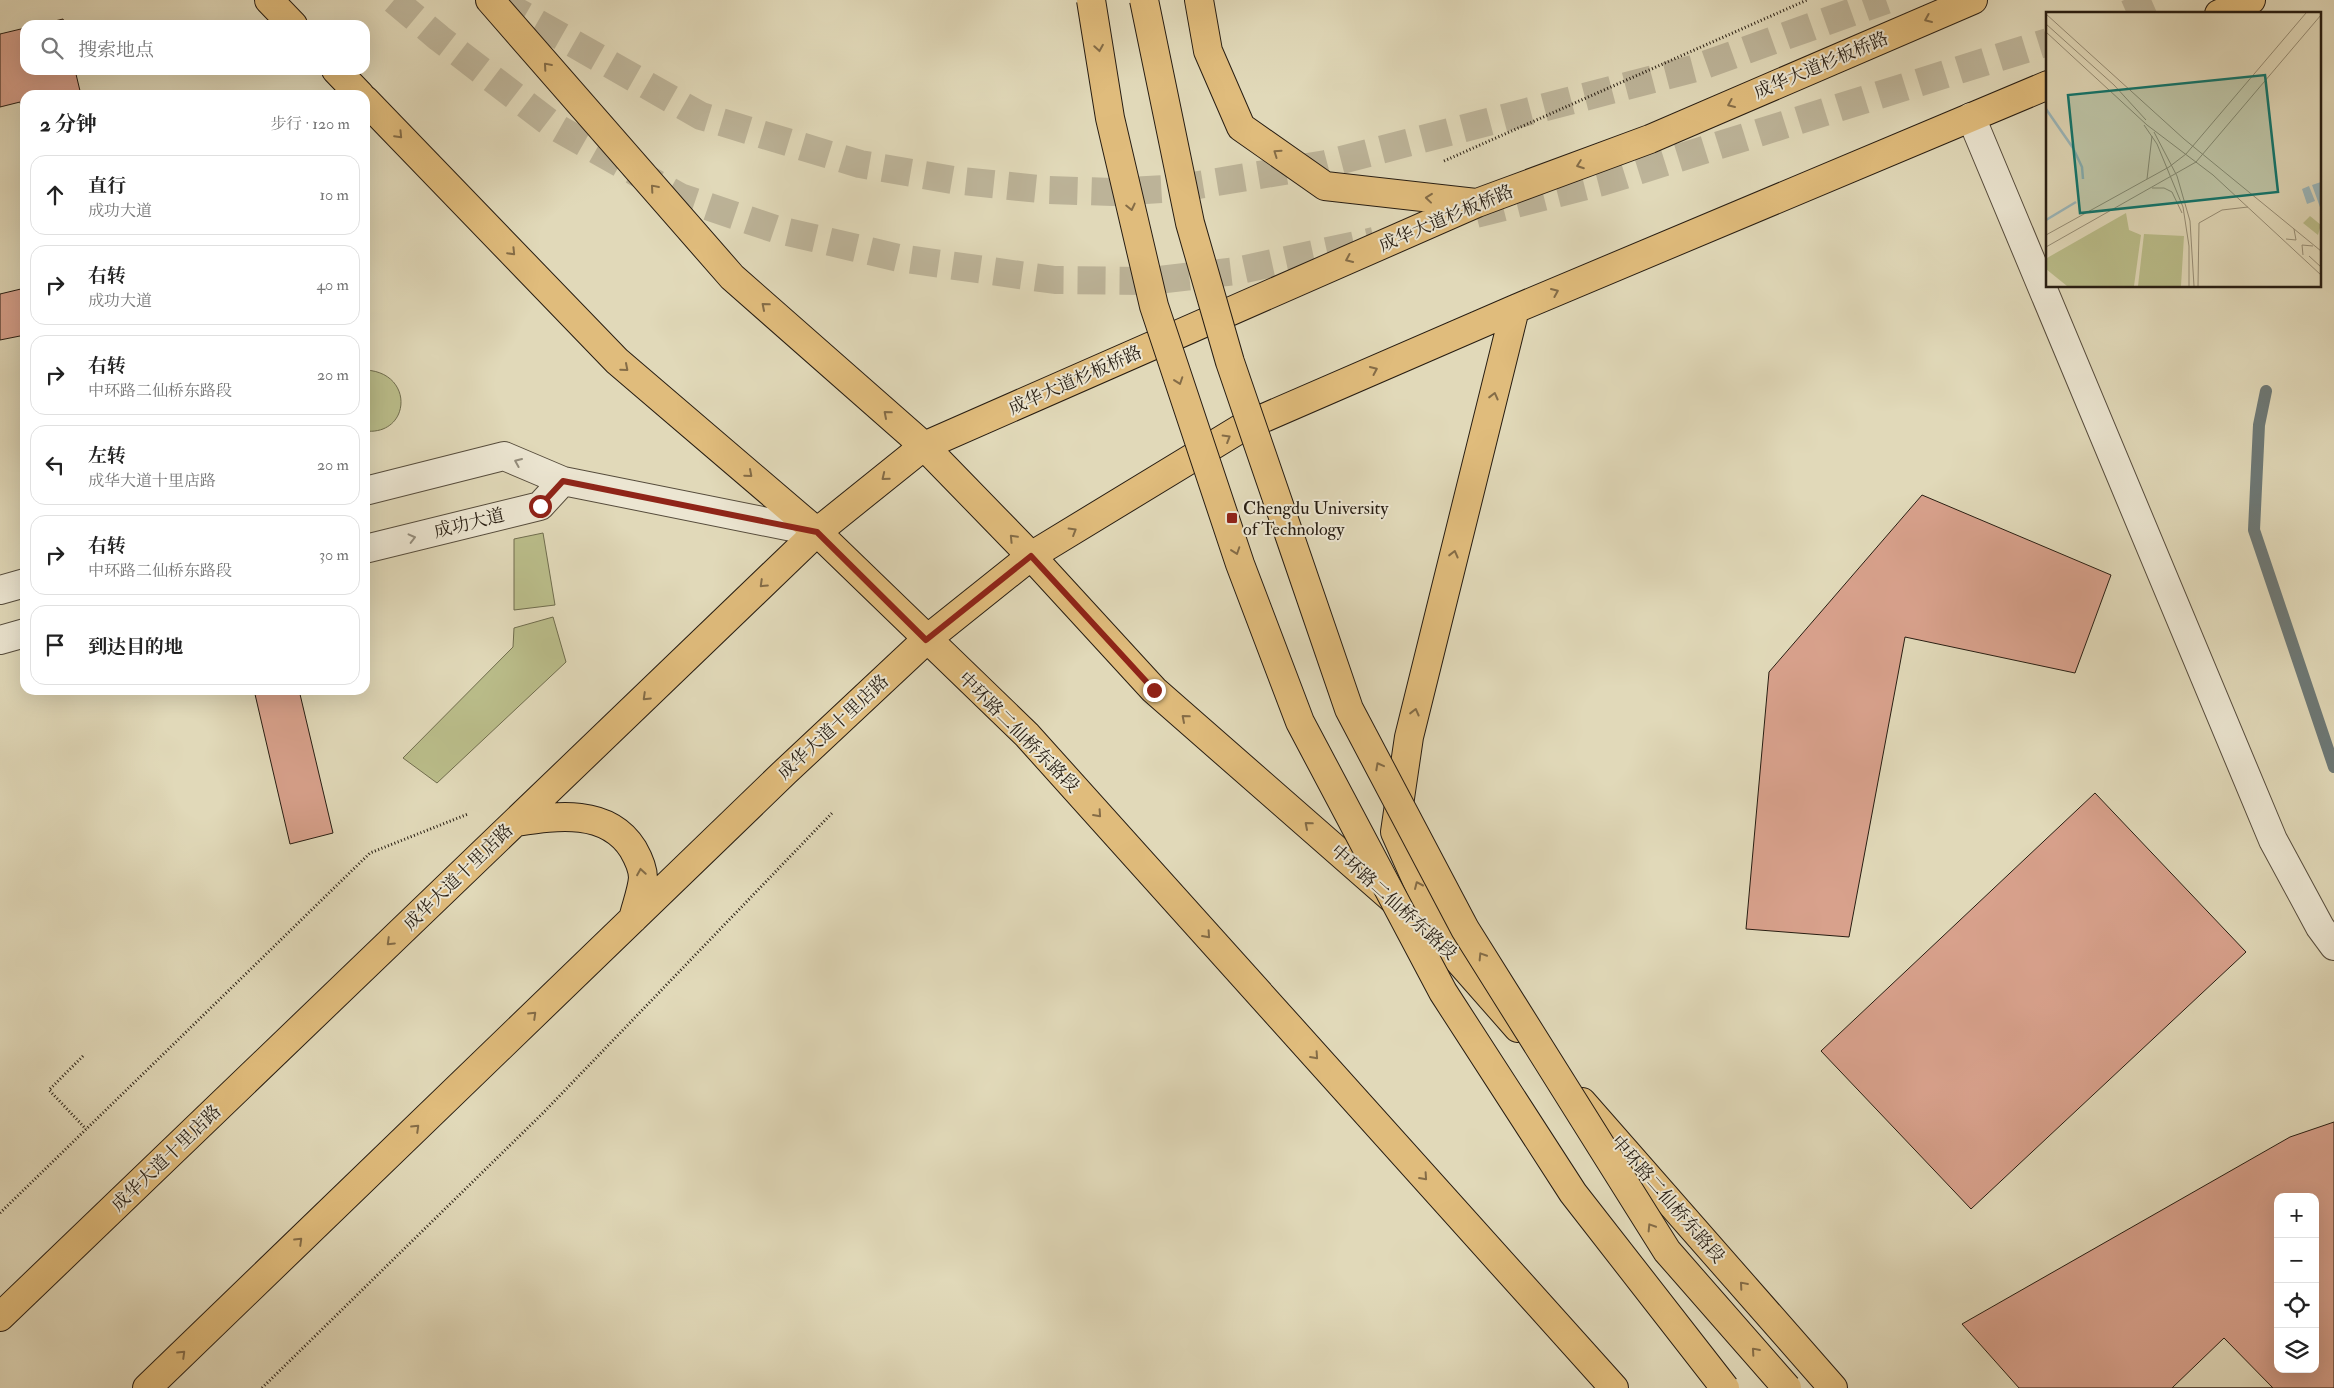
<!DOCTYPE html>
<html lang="zh">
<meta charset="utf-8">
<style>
:root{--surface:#fff;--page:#f2f2f2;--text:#222;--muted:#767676;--line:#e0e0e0}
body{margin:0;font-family:"IM FELL Double Pica","Noto Serif SC",serif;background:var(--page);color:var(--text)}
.controls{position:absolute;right:15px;bottom:15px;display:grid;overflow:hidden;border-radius:10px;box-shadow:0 5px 20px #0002}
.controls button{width:45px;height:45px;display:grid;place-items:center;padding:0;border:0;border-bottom:1px solid var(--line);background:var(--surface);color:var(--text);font:25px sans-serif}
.stop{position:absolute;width:15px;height:15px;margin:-11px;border:4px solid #8f2418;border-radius:50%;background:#fff}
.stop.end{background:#8f2418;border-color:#fff;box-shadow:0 1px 5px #0008}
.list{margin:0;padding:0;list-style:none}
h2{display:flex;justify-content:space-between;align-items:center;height:65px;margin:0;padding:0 20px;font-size:21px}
h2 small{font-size:16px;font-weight:400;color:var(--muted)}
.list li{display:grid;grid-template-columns:32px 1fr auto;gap:15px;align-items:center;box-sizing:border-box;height:80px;margin:0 10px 10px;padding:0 10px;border:1px solid var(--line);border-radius:15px}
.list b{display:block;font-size:19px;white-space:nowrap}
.list p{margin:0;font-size:16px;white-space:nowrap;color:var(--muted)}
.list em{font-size:16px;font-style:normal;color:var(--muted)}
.icon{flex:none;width:28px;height:28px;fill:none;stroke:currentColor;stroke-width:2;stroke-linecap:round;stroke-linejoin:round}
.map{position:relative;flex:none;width:2334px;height:1388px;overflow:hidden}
.search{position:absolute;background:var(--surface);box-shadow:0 5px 20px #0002;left:20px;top:20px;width:350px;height:55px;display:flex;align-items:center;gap:12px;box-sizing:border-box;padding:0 18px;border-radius:15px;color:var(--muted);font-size:19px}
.panel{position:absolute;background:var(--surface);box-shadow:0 5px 20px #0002;left:20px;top:90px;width:350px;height:605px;border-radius:15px}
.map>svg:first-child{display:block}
.green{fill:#babd8a;stroke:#706d4e}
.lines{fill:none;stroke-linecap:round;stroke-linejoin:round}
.stream{stroke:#6d7977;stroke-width:12}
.building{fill:#d8a18c;stroke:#271d12;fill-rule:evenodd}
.primary-tunnel{stroke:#bcb398;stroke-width:28;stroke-dasharray:28 14;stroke-linecap:butt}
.minor-casing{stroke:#564c3c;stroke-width:30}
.primary-casing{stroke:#271d12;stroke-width:30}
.path{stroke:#271d12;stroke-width:3;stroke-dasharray:1 2.5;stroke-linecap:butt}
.minor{stroke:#ece6d2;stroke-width:28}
.primary{stroke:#e0bc7c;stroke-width:28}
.primary-bridge-casing{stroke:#271d12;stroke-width:30;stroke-linecap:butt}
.primary-bridge{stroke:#e0bc7c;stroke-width:28}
.oneway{stroke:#846c47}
.oneway2{stroke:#938c7c}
.route{stroke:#8f2418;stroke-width:6}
.poi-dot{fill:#8f2418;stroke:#ece6d2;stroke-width:2}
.labels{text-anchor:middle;stroke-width:4;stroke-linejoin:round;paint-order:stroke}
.street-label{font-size:18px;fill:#271d12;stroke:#ece6d2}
.poi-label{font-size:18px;fill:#271d12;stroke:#ece6d2;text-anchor:start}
.inset-river{fill:none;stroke:#9bb7bb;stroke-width:2.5}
.inset-road{fill:none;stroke:#978e76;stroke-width:1}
.view{fill:#0f766e;fill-opacity:0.15;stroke:#0f766e;stroke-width:2.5}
.inset-edge{fill:none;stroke:#271d12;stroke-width:2.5}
</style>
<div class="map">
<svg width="2334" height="1388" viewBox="0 0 2334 1388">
<rect width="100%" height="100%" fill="#e1d9b9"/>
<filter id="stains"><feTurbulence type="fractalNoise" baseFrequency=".004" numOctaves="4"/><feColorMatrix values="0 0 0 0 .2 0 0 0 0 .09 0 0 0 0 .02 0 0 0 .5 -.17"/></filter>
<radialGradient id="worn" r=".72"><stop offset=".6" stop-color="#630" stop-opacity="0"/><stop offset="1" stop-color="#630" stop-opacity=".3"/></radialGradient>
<path class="green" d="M 365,370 C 415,372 411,436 365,431 Z
M 543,533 L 555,605 L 514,610 L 514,539 Z
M 553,617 L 566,662 L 437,783 L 403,758 L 513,647 L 514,628 Z"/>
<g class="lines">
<path class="stream" d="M 2266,391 L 2259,425 L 2254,530 L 2334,767"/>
</g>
<path class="building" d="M 63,19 L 65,25 L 38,25 Z
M 25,28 L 25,70 L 75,70 L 81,95 L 25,95 L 25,122 L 20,102 L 0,107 L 0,34 Z
M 25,288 L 25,335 L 0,340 L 0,294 Z
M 1922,495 L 2111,575 L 2075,673 L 1905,637 L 1849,937 L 1746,929 L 1769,672 Z
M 254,690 L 299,690 L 333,833 L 290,844 Z
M 2095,793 L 2246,952 L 1971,1209 L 1821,1051 Z
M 2334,1122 L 2334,1388 L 2019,1388 L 1962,1324 L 2290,1137 ZM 2278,1197 L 2315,1197 L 2315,1369 L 2278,1369 Z
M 2224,1338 L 2273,1388 L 2172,1388 Z"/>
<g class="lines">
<path class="primary-tunnel" d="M 394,0 L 439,38 L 554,126 L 680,197 L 775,229 L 899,258 L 1055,280 L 1150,281 L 1236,271 L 1374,241
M 502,0 L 516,11 L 701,116 L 860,164 L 953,180 L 1048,190 L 1113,192 L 1180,188 L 1326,164 L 1696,68 L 1886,0
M 2127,14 L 2159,0
M 1476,214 L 1602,182 L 2048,42"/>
<defs>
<path id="minor" d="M 1971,117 L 2273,840 L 2320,927 L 2334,946
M 365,491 L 504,456 L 563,481 L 817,532
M 365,549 L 540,506 L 563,481
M 0,590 L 25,583
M 0,640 L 25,633"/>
<path id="primary" d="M 269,0 L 293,25
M 490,0 L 732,277 L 924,446 L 1031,556 L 1154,690 L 1445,945 L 1518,1028
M 1199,0 L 1208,51 L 1241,127 L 1325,186 L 1476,203
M 2219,14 L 2251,0
M 336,70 L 360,95
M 365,100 L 617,361 L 817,532 L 1027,735 L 1614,1388
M 516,822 C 556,816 607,808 633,849 C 637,856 643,868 643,878 C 642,891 636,906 633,919
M 1442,937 L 1395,832 L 1409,737 L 1515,309
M 1582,1102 L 1833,1388
M 0,1317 L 817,532 L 924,446 L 1477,203 L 1650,139 L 1973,0
M 147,1388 L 785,772 L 926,640 L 1031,556 L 1243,427 L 1515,309 L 2048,85"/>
</defs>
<use href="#minor" class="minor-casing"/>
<use href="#primary" class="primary-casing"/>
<path class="path" d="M 1444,161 L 1807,0
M 83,1056 L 49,1090 L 86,1129
M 0,1213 L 370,853 L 468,814
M 262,1388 L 544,1112 L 832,813"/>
<use href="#minor" class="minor"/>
<use href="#primary" class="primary"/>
<defs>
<path id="primary-bridge" d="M 1091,0 L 1110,118 L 1154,306 L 1240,564 L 1300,722 L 1443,992 L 1573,1193 L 1725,1388
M 1144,0 L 1190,223 L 1230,362 L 1349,709 L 1465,929 L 1667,1251 L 1787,1388"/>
</defs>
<use href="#primary-bridge" class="primary-bridge-casing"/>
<use href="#primary-bridge" class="primary-bridge"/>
</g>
<defs><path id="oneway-chevron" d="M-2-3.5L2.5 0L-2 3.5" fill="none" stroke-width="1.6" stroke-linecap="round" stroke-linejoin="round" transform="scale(1.25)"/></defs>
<g class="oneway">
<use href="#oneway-chevron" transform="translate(1928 19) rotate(157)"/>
<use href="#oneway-chevron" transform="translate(1099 48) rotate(81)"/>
<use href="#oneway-chevron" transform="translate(547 66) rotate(-131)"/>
<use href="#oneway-chevron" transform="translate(1731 104) rotate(157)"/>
<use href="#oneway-chevron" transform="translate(399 135) rotate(46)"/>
<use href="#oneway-chevron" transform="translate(1277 153) rotate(-145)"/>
<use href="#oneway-chevron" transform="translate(1580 165) rotate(160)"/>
<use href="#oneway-chevron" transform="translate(654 188) rotate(-131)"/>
<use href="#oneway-chevron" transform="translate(1429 198) rotate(-174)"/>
<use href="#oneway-chevron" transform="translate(1131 207) rotate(77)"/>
<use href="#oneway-chevron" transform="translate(512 252) rotate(46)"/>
<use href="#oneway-chevron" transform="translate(1349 259) rotate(156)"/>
<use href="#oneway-chevron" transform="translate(1555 292) rotate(-23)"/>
<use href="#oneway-chevron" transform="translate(765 306) rotate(-139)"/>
<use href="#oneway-chevron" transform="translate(625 368) rotate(41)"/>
<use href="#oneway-chevron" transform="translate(1374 370) rotate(-24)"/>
<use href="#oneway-chevron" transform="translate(1179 381) rotate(71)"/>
<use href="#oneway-chevron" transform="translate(1494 396) rotate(-76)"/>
<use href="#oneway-chevron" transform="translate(887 414) rotate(-139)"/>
<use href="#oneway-chevron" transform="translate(1227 438) rotate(-31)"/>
<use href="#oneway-chevron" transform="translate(749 474) rotate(41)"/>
<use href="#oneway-chevron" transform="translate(885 477) rotate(141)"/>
<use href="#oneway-chevron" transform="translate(1073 531) rotate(-31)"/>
<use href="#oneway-chevron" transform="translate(1013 538) rotate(-134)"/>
<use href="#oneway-chevron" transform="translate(1236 551) rotate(71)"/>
<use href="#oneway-chevron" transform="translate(1454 554) rotate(-76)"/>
<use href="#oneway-chevron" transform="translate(763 584) rotate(136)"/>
<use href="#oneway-chevron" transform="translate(646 697) rotate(136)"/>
<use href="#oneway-chevron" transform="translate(1415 712) rotate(-76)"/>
<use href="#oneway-chevron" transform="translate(1185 718) rotate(-139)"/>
<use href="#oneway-chevron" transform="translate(1379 766) rotate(-118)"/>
<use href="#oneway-chevron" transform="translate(1098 814) rotate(48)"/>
<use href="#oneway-chevron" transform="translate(1308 825) rotate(-139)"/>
<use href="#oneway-chevron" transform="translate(641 872) rotate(-99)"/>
<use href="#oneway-chevron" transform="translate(1418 885) rotate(-114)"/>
<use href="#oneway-chevron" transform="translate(1207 935) rotate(48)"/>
<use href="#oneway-chevron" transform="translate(390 942) rotate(136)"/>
<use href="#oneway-chevron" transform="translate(1482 956) rotate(-122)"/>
<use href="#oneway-chevron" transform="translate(533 1015) rotate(-44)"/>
<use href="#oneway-chevron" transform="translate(1315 1056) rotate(48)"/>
<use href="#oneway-chevron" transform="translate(416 1128) rotate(-44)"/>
<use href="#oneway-chevron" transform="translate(1424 1177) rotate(48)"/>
<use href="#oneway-chevron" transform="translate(1651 1227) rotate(-122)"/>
<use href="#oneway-chevron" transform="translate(299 1241) rotate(-44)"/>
<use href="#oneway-chevron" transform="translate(1743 1285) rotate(-131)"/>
<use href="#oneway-chevron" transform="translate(1755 1351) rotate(-131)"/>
<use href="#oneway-chevron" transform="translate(182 1354) rotate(-44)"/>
</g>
<g class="oneway2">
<use href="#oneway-chevron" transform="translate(518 462) rotate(-157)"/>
<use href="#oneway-chevron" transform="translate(412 538) rotate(-14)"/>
</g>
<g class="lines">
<path class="route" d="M 540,506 L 563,481 L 817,532 L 926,640 L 1031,556 L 1154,690"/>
</g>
<rect class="poi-dot" x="1226" y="512" width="12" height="12" rx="2.5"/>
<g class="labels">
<g class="street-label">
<text transform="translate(1821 65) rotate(-23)" y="6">成华大道杉板桥路</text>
<text transform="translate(1446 218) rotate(-23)" y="6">成华大道杉板桥路</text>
<text transform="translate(1075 380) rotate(-24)" y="6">成华大道杉板桥路</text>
<text transform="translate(469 523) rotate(-14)" y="6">成功大道</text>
<text transform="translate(833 727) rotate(-43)" y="6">成华大道十里店路</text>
<text transform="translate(1019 732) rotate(45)" y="6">中环路二仙桥东路段</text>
<text transform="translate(458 877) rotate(-44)" y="6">成华大道十里店路</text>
<text transform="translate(1394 902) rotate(42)" y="6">中环路二仙桥东路段</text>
<text transform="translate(166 1158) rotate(-44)" y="6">成华大道十里店路</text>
<text transform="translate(1668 1199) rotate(49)" y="6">中环路二仙桥东路段</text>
</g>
<g class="poi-label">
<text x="1243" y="514">Chengdu University<tspan x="1243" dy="21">of Technology</tspan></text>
</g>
</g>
<g transform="translate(2046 12)">
<rect width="275" height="275" fill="#e1d9b9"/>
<path d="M 80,201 L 83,218 L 95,223 L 88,274 L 21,274 L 0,257 L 1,246 ZM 264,204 L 275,213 L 272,223 L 257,211 ZM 98,222 L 138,224 L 135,274 L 92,274 Z" fill="#babd8a"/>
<path d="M 275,170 L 275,198 L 266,173 ZM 263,174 L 269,189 L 261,192 L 256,177 Z" fill="#9bb7bb"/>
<path class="inset-river" d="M 0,97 L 27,136 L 36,155 L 37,167M 0,208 L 30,190"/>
<path class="inset-road" d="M 0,2 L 138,127 L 275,239M 0,12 L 68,73 L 100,108M 0,20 L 101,113 L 167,163 L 275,263M 98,113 L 111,132 L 137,195 L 143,234 L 143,274M 108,120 L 131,164 L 144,209 L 148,274M 101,167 L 106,124M 106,176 L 118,176 L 126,180 L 136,201M 0,223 L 123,155 L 140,142 L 260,1M 240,227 L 250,228 L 248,217M 0,235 L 150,150 L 275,3M 257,243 L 256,233 L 267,234M 263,244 L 275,255M 152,274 L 153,211 L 176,198 L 202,195"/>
<path class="view" d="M 219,63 L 232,180 L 34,201 L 22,83 Z"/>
<rect width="275" height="275" class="inset-edge"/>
</g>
<rect width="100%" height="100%" filter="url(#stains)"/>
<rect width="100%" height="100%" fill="url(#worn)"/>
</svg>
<div class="controls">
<button>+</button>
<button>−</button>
<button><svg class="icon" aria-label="locate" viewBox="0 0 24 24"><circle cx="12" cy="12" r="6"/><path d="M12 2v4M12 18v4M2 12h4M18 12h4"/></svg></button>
<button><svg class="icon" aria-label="layers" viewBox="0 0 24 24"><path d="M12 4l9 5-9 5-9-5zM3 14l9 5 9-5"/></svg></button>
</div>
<div class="stop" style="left:540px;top:506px"></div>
<div class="stop end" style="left:1154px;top:690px"></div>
<div class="search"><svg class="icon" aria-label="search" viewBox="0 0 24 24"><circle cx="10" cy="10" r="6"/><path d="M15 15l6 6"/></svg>搜索地点</div>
<section class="panel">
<h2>2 分钟<small>步行 · 120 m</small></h2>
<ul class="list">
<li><svg class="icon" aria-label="ahead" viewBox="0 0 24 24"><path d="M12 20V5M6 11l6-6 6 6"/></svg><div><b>直行</b><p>成功大道</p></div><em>10 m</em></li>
<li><svg class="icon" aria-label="right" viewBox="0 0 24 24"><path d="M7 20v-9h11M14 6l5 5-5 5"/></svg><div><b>右转</b><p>成功大道</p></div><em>40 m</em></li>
<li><svg class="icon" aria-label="right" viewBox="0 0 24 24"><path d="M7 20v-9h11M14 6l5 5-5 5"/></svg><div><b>右转</b><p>中环路二仙桥东路段</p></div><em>20 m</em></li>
<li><svg class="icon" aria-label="left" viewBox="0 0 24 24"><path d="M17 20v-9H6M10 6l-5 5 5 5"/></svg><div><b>左转</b><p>成华大道十里店路</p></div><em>20 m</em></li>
<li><svg class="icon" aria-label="right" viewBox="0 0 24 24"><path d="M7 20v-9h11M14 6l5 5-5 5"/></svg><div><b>右转</b><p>中环路二仙桥东路段</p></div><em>30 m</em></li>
<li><svg class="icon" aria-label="arrive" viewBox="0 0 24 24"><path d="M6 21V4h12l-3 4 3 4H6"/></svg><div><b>到达目的地</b></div></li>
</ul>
</section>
</div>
